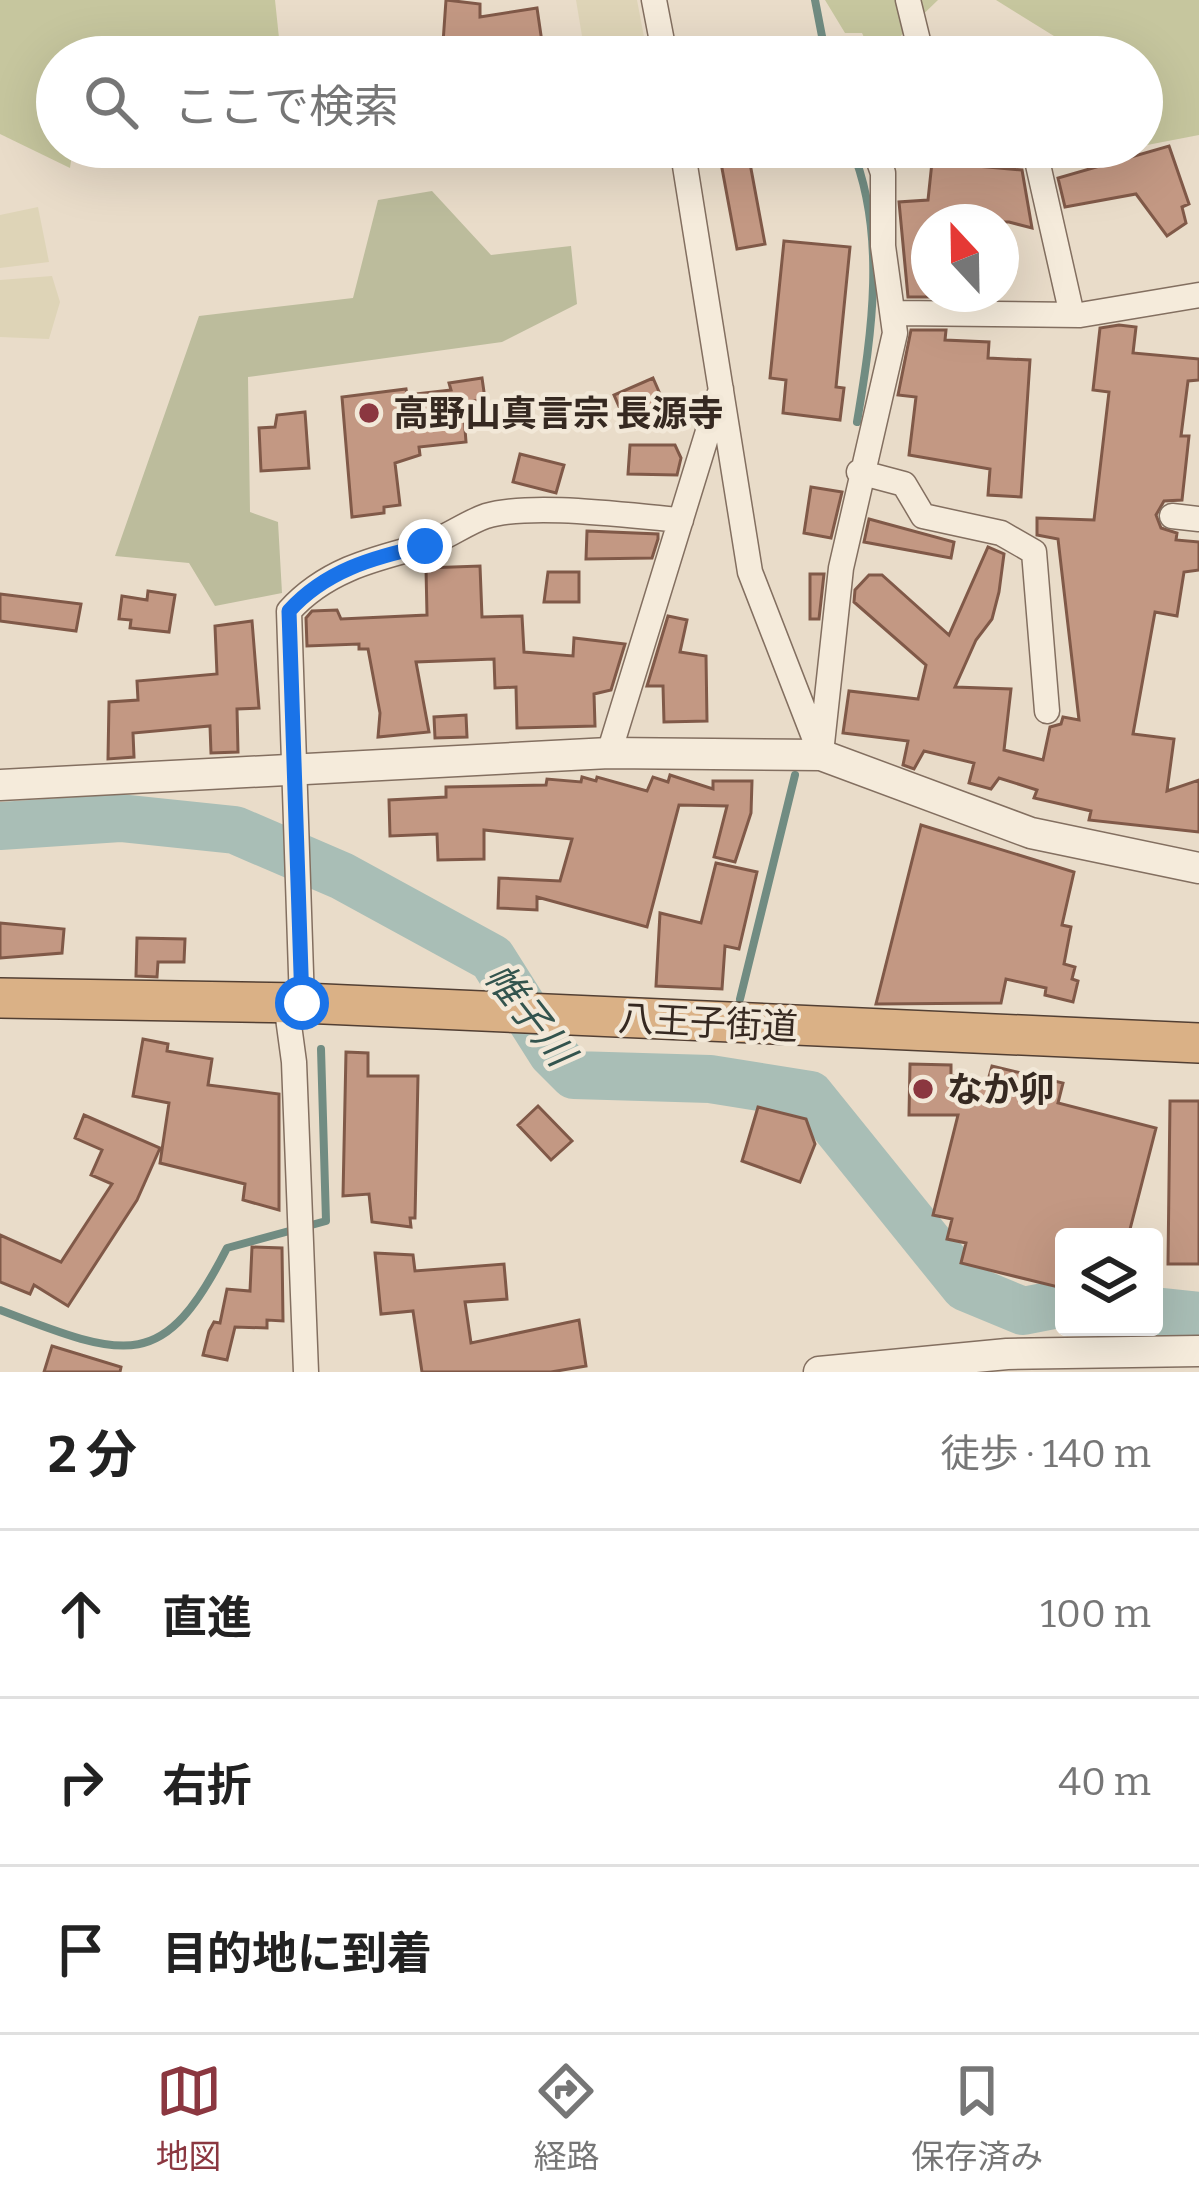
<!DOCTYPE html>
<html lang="ja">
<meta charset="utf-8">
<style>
:root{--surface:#fff;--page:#f2f2f2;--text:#222;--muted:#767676;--line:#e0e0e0;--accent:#8b3740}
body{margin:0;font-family:Bitter,"Noto Sans JP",serif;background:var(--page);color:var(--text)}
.controls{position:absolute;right:36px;bottom:36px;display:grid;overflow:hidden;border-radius:12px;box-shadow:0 12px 48px #0002}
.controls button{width:108px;height:108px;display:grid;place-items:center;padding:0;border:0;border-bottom:3px solid var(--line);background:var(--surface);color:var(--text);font:60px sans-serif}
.compass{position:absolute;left:911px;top:204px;width:108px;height:108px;border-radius:50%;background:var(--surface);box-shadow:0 12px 48px #0002;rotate:338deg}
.stop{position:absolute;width:36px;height:36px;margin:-27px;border:9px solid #1a73e8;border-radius:50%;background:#fff}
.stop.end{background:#1a73e8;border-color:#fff;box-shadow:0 3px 12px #0008}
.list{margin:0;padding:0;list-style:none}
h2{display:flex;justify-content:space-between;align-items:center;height:156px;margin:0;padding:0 48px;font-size:51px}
h2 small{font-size:39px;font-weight:400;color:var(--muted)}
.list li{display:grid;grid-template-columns:78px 1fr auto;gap:36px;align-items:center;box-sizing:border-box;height:168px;padding:0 48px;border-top:3px solid var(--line)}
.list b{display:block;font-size:45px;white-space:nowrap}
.list em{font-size:39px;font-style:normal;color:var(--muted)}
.icon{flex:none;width:66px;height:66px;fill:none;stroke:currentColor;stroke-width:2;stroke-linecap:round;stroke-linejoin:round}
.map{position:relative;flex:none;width:1199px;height:1372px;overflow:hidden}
.search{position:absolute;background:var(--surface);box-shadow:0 12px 48px #0002;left:36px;right:36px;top:36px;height:132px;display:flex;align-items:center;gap:30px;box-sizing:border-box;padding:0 42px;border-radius:66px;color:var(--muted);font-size:45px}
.sheet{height:660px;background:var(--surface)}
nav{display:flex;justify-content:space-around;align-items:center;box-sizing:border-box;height:168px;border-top:3px solid var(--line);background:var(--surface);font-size:33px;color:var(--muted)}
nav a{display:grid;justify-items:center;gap:6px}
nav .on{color:var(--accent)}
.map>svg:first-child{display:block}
.farmland{fill:#ded4b7}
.green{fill:#c6c69e}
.cemetery{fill:#bcbc9c}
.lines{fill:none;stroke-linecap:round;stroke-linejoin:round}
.stream{stroke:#718c82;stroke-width:8}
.river{stroke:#a9beb6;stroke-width:48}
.building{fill:#c39883;stroke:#805948;stroke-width:3}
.minor-casing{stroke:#836f60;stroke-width:27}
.tertiary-casing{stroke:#836f60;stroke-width:33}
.trunk-casing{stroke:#523f33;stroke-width:42}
.minor{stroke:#f5ebdb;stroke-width:24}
.tertiary{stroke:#f5ebdb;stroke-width:30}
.trunk{stroke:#dab186;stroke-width:39}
.route{stroke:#1a73e8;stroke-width:15}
.poi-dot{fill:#8b3740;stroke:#f2e8d8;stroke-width:4.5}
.labels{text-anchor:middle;stroke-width:9;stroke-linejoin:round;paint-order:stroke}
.poi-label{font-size:36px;font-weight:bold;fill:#362921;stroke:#f2e8d8;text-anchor:start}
.street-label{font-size:36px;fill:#362921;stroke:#f2e8d8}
.water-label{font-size:39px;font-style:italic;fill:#33544e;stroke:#f2e8d8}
</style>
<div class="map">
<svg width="1199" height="1372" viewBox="0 0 1199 1372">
<rect width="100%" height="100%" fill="#e9dcc9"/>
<path class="farmland" d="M 576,0 L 637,0 L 644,37 L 583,42 Z
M 38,207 L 49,262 L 0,268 L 0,215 Z
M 52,276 L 60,302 L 49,339 L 0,337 L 0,280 Z"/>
<path class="green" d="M 0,0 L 275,0 L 281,57 L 57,57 L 57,147 L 73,147 L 70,168 L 0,134 Z
M 825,0 L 938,0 L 879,57 L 873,57 L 862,33 L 845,33 Z
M 996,0 L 1199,0 L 1199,135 L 1142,146 L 1142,57 L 1061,57 L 1062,41 Z"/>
<path class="cemetery" d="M 432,191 L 491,255 L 571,246 L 577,304 L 502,342 L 248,377 L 250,512 L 278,522 L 282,593 L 215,606 L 189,563 L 115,556 L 199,316 L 353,298 L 378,200 Z"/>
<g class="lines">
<path class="stream" d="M 815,0 L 826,57
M 851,147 C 887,232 872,333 857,422
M 339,891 L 342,876
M 740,999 L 795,775
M 0,1310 C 129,1360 164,1372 227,1248 L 326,1221 L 321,1049"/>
<path class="river" d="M 0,826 L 120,818 L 235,830 L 342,876 L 492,958 L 552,1053 L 574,1075 L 710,1079 L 810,1095 L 965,1287 L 1023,1311 L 1064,1303
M 1154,1311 L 1199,1316"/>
</g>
<path class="building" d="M 446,0 L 480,4 L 480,17 L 537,8 L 543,49 L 538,50 L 539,57 L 442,57 Z
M 1169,146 L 1189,204 L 1182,207 L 1186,223 L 1167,236 L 1136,194 L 1065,207 L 1058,178 Z
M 749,158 L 765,244 L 737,249 L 721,163 Z
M 932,162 L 1022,170 L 1032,228 L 1009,222 L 929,222 L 929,294 L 943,297 L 908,297 L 899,202 L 928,200 Z
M 784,241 L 850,247 L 836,387 L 844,388 L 840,420 L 783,413 L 786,380 L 770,378 Z
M 1119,325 L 1136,327 L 1133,353 L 1199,359 L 1199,380 L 1188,381 L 1181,436 L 1189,436 L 1182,500 L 1164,501 L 1156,515 L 1161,528 L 1177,533 L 1176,540 L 1199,542 L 1199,570 L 1184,572 L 1177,616 L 1155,612 L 1133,734 L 1174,739 L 1167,791 L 1199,780 L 1199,832 L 1089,820 L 1091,811 L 1034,798 L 1037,790 L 999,778 L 991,789 L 969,783 L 974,763 L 924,751 L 914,769 L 903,765 L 908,741 L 843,733 L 849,691 L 918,699 L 926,665 L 854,602 L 855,590 L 869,575 L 882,575 L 949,635 L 988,547 L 1004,554 L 999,592 L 992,619 L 976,640 L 955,687 L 1011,689 L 1004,750 L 1043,760 L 1050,727 L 1061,724 L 1063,717 L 1079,720 L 1058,539 L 1037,535 L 1037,518 L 1094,520 L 1109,392 L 1093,390 L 1100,328 Z
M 911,330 L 946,330 L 945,340 L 989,342 L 988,358 L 1030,360 L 1021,497 L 988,495 L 990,469 L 909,455 L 916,397 L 898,395 Z
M 482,378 L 485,399 L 463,403 L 466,442 L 419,447 L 420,455 L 395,463 L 400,505 L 384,507 L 384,513 L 352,517 L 342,397 L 406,389 L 407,395 L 451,390 L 449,383 Z
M 653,378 L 667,410 L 628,427 L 614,395 Z
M 305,412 L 309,468 L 261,471 L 259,428 L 275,427 L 277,415 Z
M 630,445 L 675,445 L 681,458 L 677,475 L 628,474 Z
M 520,454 L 564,465 L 556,493 L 513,482 Z
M 811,487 L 842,492 L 831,538 L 804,533 Z
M 869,519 L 954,542 L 951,558 L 864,542 Z
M 587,531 L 658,534 L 658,539 L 652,558 L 586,559 Z
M 480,566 L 482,617 L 522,616 L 524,652 L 573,656 L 574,638 L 625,644 L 611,690 L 594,694 L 595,726 L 517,728 L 516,687 L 495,688 L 494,659 L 416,662 L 429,732 L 378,737 L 380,713 L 368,649 L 359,649 L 359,644 L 307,646 L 306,618 L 312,611 L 337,610 L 341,619 L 427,615 L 426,568 Z
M 548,572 L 579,572 L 579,602 L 544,602 Z
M 810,574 L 824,574 L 819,619 L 810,619 Z
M 148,591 L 175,595 L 169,632 L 130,628 L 131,620 L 119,619 L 122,596 L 147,600 Z
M 0,594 L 81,604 L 76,631 L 0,621 Z
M 668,616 L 687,620 L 680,652 L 706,656 L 707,721 L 664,722 L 663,686 L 647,686 Z
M 252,621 L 259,708 L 237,709 L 238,752 L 211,753 L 210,726 L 133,733 L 134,757 L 108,759 L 109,702 L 138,700 L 137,681 L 217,674 L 215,626 Z
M 466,715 L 467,737 L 435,738 L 434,717 Z
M 670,775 L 713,789 L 713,781 L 752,781 L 751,813 L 735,862 L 714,857 L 727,806 L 679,805 L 647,927 L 537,897 L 537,910 L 498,908 L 499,878 L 560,881 L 572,839 L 484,830 L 484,859 L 438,860 L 437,834 L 390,836 L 389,800 L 446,797 L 446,787 L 546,785 L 547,779 L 581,782 L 582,777 L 596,781 L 597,777 L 647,791 L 653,777 L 668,782 Z
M 921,825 L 1074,872 L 1062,925 L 1071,927 L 1064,964 L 1075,967 L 1072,979 L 1078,981 L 1073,1002 L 1045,995 L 1046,988 L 1006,979 L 1001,1003 L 876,1004 Z
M 716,863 L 757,872 L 739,949 L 725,946 L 722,989 L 656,986 L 660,913 L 701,923 Z
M 0,923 L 64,929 L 62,953 L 0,958 Z
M 137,938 L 185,939 L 184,962 L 158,962 L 157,977 L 136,976 Z
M 143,1039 L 168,1044 L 167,1051 L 212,1059 L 208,1085 L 279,1094 L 279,1210 L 243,1200 L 245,1184 L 160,1163 L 169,1103 L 133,1096 Z
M 346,1052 L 368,1053 L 368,1076 L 418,1076 L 415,1218 L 410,1218 L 411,1227 L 372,1222 L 369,1194 L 343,1196 Z
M 910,1064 L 951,1065 L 951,1075 L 987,1084 L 992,1066 L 1063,1083 L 1058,1103 L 1156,1128 L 1128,1237 L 1064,1237 L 1058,1287 L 961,1263 L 966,1243 L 947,1239 L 952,1219 L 933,1215 L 958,1115 L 909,1115 Z
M 1170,1101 L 1199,1101 L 1199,1264 L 1168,1264 Z
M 538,1106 L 572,1141 L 551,1160 L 518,1125 Z
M 758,1107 L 806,1119 L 815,1144 L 800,1182 L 742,1161 Z
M 84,1115 L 160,1148 L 137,1200 L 68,1306 L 34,1285 L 30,1294 L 0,1282 L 0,1235 L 61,1262 L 112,1184 L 91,1175 L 102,1150 L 75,1138 Z
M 252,1247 L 282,1248 L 283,1321 L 267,1320 L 267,1328 L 235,1327 L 227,1360 L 203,1355 L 209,1331 L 214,1322 L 220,1323 L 227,1289 L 250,1291 Z
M 375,1253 L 413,1255 L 415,1271 L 504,1264 L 507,1299 L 465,1302 L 471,1343 L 579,1320 L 586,1366 L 551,1372 L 422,1372 L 413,1311 L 381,1314 Z
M 52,1346 L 121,1367 L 120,1372 L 44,1372 Z"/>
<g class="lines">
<defs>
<path id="minor" d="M 654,0 L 665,57
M 908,0 L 922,57
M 682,147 L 750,572 L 821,755
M 1034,147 L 1072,315
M 895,313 L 1080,315 L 1199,295
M 859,472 L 904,484 L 923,516 L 1001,533 L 1034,552 L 1047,711
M 1172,516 L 1199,519
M 609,753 L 721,389
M 821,753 L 841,568 L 895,333 L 883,246 L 883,173 L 874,147
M 286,1003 L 294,1062 L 306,1372
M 302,1003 L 289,611 C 324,572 369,560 419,547 C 443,541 463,524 486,516 C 533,502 630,516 681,520"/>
<path id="tertiary" d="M 0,785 L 609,753 L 821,755 L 1031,833 L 1199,868
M 819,1372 L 1007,1354 L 1199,1351"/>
<path id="trunk" d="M 0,998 L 302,1003 L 1199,1043"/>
</defs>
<use href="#minor" class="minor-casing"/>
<use href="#tertiary" class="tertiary-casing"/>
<use href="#trunk" class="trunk-casing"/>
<use href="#minor" class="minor"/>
<use href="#tertiary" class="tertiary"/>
<use href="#trunk" class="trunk"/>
</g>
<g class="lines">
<path class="route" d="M 302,1003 L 289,611 C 325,571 373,557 425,546"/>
</g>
<g class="poi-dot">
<circle cx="369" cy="413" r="12"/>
<circle cx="923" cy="1089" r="12"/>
</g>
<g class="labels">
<g class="poi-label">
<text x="393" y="426">高野山真言宗 長源寺</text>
<text x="947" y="1102">なか卯</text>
</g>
<g class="street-label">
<text transform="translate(708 1022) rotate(3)" y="13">八王子街道</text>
</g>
<g class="water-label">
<text transform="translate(530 1014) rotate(52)" y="14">帷子川</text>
</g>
</g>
</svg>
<div class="controls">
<button><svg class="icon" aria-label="layers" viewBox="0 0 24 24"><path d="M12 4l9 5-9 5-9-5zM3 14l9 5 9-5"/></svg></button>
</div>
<svg class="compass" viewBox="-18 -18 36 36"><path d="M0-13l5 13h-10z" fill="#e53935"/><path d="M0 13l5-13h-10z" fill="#767676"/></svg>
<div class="stop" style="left:302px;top:1003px"></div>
<div class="stop end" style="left:425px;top:546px"></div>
<div class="search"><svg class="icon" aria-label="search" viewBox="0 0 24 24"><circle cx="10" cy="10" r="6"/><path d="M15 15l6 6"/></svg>ここで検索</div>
</div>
<section class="sheet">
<h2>2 分<small>徒歩 · 140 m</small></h2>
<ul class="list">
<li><svg class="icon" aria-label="ahead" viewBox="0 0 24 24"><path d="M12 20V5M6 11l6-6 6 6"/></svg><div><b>直進</b></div><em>100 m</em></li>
<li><svg class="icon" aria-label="right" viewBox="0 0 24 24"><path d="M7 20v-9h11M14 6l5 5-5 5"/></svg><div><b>右折</b></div><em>40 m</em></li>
<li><svg class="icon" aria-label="arrive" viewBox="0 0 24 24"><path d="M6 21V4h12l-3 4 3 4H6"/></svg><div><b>目的地に到着</b></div></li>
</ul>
</section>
<nav>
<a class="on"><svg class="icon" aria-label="map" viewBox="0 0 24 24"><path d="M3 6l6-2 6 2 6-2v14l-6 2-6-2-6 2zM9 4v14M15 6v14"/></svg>地図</a>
<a><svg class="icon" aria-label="directions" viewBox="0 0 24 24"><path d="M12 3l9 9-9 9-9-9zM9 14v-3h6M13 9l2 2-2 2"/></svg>経路</a>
<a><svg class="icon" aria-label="saved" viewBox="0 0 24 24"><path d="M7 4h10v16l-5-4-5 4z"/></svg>保存済み</a>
</nav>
